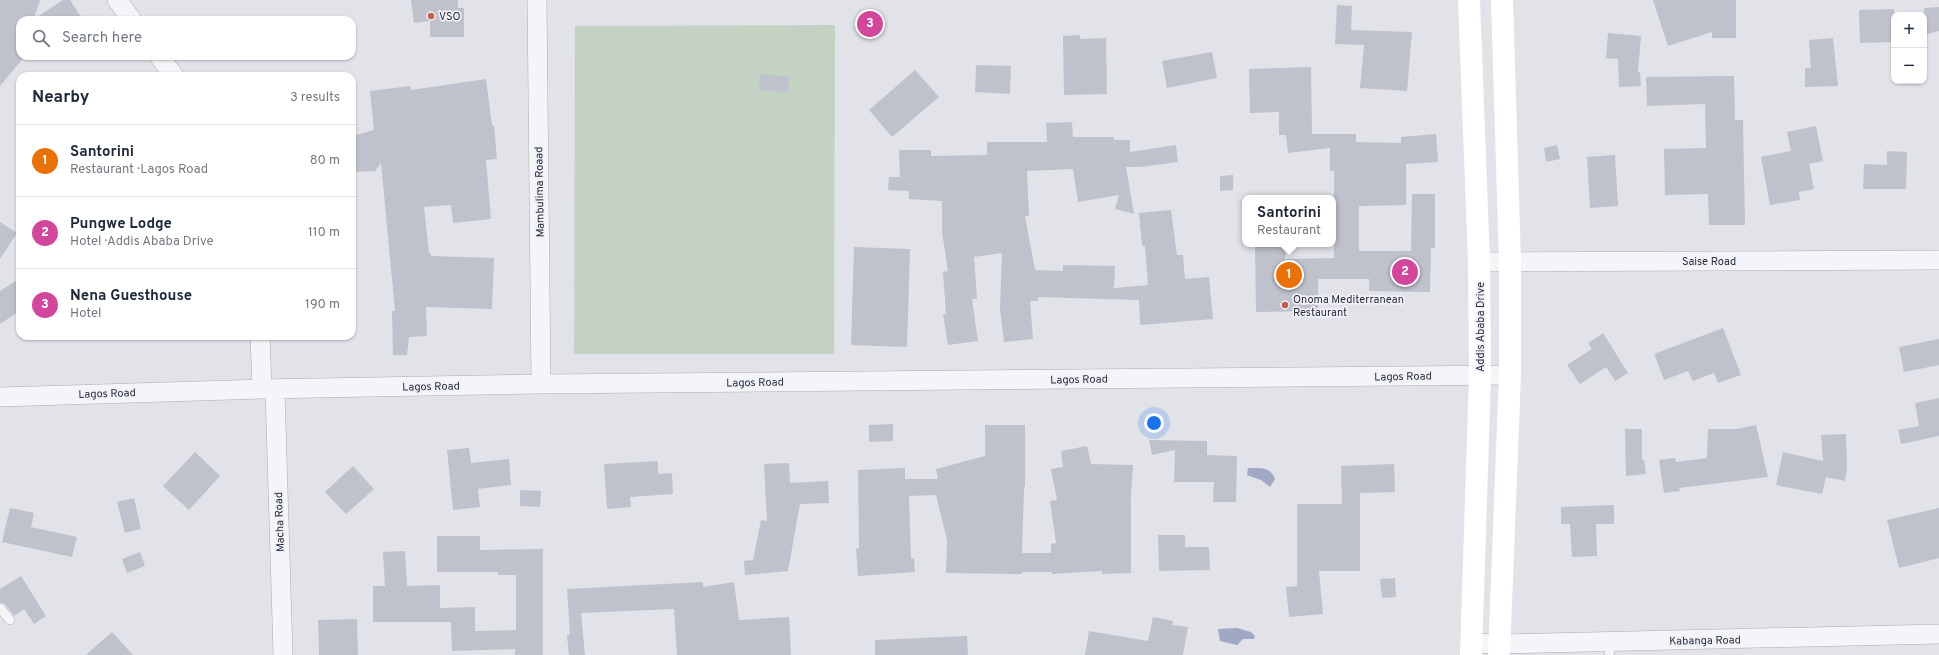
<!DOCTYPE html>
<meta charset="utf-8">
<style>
:root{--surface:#fff;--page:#f6f6f7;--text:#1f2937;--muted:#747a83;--line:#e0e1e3;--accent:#db2777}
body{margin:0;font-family:Overpass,sans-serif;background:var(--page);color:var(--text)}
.controls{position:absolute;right:12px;top:12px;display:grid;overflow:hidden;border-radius:8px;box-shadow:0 1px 3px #0004}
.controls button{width:36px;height:36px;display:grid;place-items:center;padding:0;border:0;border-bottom:1px solid var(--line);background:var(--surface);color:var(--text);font:20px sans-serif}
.you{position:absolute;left:1154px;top:423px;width:14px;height:14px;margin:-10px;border:3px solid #fff;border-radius:50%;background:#1a73e8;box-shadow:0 0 0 6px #1a73e833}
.badge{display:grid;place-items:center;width:26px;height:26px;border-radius:50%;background:var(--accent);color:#fff;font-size:13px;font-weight:700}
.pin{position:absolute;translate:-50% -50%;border:2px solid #fff;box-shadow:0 1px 4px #0006}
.popup{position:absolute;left:1242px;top:195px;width:94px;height:52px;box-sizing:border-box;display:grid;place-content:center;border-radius:8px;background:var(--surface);filter:drop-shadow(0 1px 3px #0005);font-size:13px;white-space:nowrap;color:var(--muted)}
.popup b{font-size:15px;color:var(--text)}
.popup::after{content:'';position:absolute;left:50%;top:100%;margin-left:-8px;border:8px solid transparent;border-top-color:var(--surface)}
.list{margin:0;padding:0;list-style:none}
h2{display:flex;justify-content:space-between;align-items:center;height:52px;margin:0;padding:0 16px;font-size:17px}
h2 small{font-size:13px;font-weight:400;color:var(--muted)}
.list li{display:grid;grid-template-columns:26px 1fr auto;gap:12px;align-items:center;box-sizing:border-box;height:72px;padding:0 16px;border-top:1px solid var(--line)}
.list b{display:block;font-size:15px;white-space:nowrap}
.list p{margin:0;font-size:13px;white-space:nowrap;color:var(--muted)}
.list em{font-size:13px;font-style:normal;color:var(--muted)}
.icon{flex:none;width:22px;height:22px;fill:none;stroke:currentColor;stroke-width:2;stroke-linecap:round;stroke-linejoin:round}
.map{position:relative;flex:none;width:1939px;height:655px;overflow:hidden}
.search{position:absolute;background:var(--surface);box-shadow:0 1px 3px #0004;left:16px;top:16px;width:340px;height:44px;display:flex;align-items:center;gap:10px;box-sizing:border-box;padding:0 14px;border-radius:12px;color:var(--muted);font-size:15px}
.panel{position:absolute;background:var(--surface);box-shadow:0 1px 3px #0004;left:16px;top:72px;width:340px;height:268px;border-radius:12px}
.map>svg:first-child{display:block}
.green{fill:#c4d2c4}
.water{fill:#a0a8c6}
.building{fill:#bfc1cc}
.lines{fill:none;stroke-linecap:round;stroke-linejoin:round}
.lane-casing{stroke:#abacb6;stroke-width:10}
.street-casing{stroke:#abacb6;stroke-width:20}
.lane{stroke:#f4f5f8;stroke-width:9}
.street{stroke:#f4f5f8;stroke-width:19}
.secondary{stroke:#fff;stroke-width:22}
.poi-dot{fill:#c45f51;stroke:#f1f2f7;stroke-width:1.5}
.labels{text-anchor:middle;stroke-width:3.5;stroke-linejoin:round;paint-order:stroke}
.poi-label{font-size:11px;fill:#2b2d40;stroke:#f1f2f7;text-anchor:start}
.street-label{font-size:11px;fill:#2b2d40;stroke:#f1f2f7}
</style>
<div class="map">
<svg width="1939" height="655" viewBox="0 0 1939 655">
<rect width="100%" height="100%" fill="#e2e3e9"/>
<path class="green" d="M 835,25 L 834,354 L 574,354 L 575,26 Z"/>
<path class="water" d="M 1248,468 C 1260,468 1270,466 1275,479 L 1270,487 L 1261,480 L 1247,475 Z
M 1237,628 L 1251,632 L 1255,636 L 1254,639 L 1243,639 L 1237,645 L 1220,641 L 1218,629 Z"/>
<path class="building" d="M 0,0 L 40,0 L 34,19 L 63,0 L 70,0 L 83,20 L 20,20 L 20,56 L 25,56 L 0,86 Z
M 411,0 L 458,0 L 458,8 L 464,8 L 464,37 L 430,37 L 430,21 L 414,23 Z
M 1653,0 L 1736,0 L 1736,38 L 1712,38 L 1712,32 L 1668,46 Z
M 1337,5 L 1352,6 L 1351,30 L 1412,32 L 1407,91 L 1360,88 L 1364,45 L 1335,44 Z
M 1939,7 L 1939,31 L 1924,35 L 1924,8 Z
M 1894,9 L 1894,42 L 1860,43 L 1859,10 Z
M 1608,33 L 1641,36 L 1638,72 L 1640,72 L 1641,86 L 1619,87 L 1618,59 L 1606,58 Z
M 1080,35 L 1080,39 L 1106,38 L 1107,94 L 1064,95 L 1063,36 Z
M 1833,38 L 1838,86 L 1805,87 L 1805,68 L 1811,68 L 1809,40 Z
M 1212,52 L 1217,78 L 1167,88 L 1162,61 Z
M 976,65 L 1011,66 L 1010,94 L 975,92 Z
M 1311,67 L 1312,134 L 1356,134 L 1356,142 L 1401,143 L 1401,137 L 1436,134 L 1438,162 L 1406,164 L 1406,205 L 1359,206 L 1359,251 L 1411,251 L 1412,194 L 1435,194 L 1435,248 L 1431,248 L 1430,292 L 1369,291 L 1369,279 L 1318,279 L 1318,311 L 1256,312 L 1255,244 L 1286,244 L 1285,259 L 1334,258 L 1334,171 L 1330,171 L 1330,148 L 1288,153 L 1286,135 L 1279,135 L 1279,112 L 1250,113 L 1249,69 Z
M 915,70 L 939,97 L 892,137 L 869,110 Z
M 760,74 L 789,77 L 788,92 L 759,90 Z
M 1734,76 L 1735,120 L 1743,120 L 1745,225 L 1709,225 L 1708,194 L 1665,195 L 1664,149 L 1706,148 L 1705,104 L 1647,106 L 1646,77 Z
M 486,79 L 492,126 L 494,125 L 497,159 L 486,160 L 491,219 L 453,223 L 451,205 L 424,207 L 429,253 L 430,253 L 431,256 L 494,258 L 492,309 L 426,307 L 427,336 L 409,337 L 407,355 L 393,355 L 392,311 L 395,311 L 381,163 L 375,171 L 352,172 L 352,136 L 374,130 L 370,91 L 410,86 L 411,90 Z
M 1072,122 L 1073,137 L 1114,137 L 1114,140 L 1130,140 L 1130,152 L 1176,145 L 1178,162 L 1140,167 L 1126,167 L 1134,214 L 1115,209 L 1119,195 L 1078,202 L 1073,169 L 1027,171 L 1029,216 L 1025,216 L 1035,270 L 1063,271 L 1063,265 L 1115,266 L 1114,288 L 1148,285 L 1145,246 L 1142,246 L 1139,213 L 1171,210 L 1177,255 L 1183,255 L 1185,279 L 1209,277 L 1213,319 L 1140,325 L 1139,300 L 1038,297 L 1038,301 L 1030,301 L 1033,339 L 1004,342 L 1000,309 L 1002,253 L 974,257 L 977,299 L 972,299 L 978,341 L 948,345 L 943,314 L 946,314 L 943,272 L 948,271 L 942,232 L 942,201 L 909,199 L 909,191 L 888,190 L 889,177 L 900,177 L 899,150 L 931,150 L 931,156 L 987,155 L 987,142 L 1047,142 L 1046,123 Z
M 1816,126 L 1823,161 L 1809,164 L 1814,189 L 1799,192 L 1800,200 L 1770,205 L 1761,157 L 1791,151 L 1787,132 Z
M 1557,145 L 1560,159 L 1546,162 L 1544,148 Z
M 1887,151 L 1907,152 L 1906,189 L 1863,189 L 1864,164 L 1887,165 Z
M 1615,155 L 1618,206 L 1590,208 L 1587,157 Z
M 1233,175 L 1233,190 L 1220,191 L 1220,176 Z
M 0,222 L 17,233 L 0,259 Z
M 854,247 L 910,249 L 907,347 L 851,345 Z
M 20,278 L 20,311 L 0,324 L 0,291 Z
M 1723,328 L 1741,375 L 1718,383 L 1714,373 L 1693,381 L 1688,371 L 1664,380 L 1654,354 Z
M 1603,333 L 1628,373 L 1615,381 L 1606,367 L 1580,384 L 1567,365 L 1592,349 L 1588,343 Z
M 1939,339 L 1939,365 L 1904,372 L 1899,347 Z
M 1939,398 L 1939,436 L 1901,444 L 1898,430 L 1919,426 L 1915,403 Z
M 893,424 L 893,441 L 869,442 L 869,425 Z
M 985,425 L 1025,425 L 1025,487 L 1024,487 L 1022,553 L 1051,553 L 1051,544 L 1056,543 L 1050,501 L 1057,500 L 1051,469 L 1063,467 L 1061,451 L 1087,446 L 1091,464 L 1133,465 L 1131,497 L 1131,573 L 1102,574 L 1102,571 L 1052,574 L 1052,572 L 1022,572 L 1022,574 L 946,573 L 947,540 L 936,495 L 909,496 L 911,559 L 914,558 L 915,572 L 858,576 L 856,549 L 859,548 L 858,470 L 905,468 L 905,479 L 938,479 L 936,469 L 985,456 Z
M 1756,425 L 1768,477 L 1679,488 L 1680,491 L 1664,493 L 1659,460 L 1675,458 L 1676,462 L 1707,458 L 1708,429 L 1737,429 Z
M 1625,429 L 1642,429 L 1642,460 L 1644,460 L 1646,474 L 1626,476 Z
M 1846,434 L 1847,469 L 1845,481 L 1826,477 L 1822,494 L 1776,485 L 1783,452 L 1823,461 L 1821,435 Z
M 1149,440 L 1207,441 L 1207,455 L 1237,456 L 1236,502 L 1213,502 L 1214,482 L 1174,482 L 1175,450 L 1152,455 Z
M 469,448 L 471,463 L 509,459 L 511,485 L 478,489 L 480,507 L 453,510 L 447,450 Z
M 195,452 L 220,476 L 189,510 L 163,486 Z
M 658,461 L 658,474 L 672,473 L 673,494 L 630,497 L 631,507 L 607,509 L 604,464 Z
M 789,463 L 790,483 L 828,481 L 829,503 L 800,504 L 788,571 L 745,575 L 744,561 L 753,560 L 761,520 L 767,521 L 764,464 Z
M 1394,464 L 1395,492 L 1360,493 L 1360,571 L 1319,571 L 1323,614 L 1289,617 L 1286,587 L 1297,586 L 1297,504 L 1342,504 L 1341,466 Z
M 353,466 L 374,489 L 346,514 L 325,492 Z
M 520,490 L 541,491 L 540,507 L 520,506 Z
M 134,498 L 141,529 L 125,533 L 117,502 Z
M 1614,505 L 1614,524 L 1596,524 L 1597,556 L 1572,557 L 1570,524 L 1561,524 L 1561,507 Z
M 10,508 L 34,513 L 31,527 L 77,537 L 72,557 L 2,542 Z
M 1939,508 L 1939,558 L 1899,568 L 1887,520 Z
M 1158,535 L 1185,535 L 1185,547 L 1209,547 L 1210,570 L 1159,571 Z
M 437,536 L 480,536 L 480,550 L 543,549 L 543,655 L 515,655 L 515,649 L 452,651 L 451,622 L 373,622 L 373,586 L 385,586 L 383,552 L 405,551 L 407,586 L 440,585 L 440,608 L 475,607 L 475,631 L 516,630 L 516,575 L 498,575 L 498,572 L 437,572 Z
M 140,552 L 145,566 L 127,573 L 122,559 Z
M 21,576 L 46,616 L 34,624 L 24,609 L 14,616 L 5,604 L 0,602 L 0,589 Z
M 1395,578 L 1396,597 L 1382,598 L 1380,579 Z
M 703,582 L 703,587 L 734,582 L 739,620 L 789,617 L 791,655 L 677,655 L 674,609 L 581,613 L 585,655 L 569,655 L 567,635 L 570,635 L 567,589 Z
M 1153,617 L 1173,621 L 1172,625 L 1188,627 L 1183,655 L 1085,655 L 1089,631 L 1148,641 Z
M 357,619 L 358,655 L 319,655 L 318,620 Z
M 112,632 L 133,655 L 86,655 Z
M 967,636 L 968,655 L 875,655 L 875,640 Z"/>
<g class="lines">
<defs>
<path id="lane" d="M 0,608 L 10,620
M 1609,655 L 1612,642"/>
<path id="street" d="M 117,0 L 132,20
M 537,0 L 541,384
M 159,56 L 174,76
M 1479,262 L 1939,260
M 260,336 L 262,389
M 275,389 L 283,655
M 0,397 L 262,389 L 541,384 L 1510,375
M 1471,643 L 1500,644 L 1939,634"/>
</defs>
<use href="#lane" class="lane-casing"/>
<use href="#street" class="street-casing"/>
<use href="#lane" class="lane"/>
<use href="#street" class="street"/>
<path class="secondary" d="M 1469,0 L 1479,262 L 1480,375 L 1471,655
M 1499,655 L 1510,375 L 1510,262 L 1502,0"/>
</g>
<g class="poi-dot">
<circle cx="431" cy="16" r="4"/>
<circle cx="1285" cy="305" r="4"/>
</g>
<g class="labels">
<g class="poi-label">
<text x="439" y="20">VSO</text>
<text x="1293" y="303">Onoma Mediterranean<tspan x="1293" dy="13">Restaurant</tspan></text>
</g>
<g class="street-label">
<text transform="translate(539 192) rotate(-91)" y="4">Mambulima Roaad</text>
<text x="1709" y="265">Saise Road</text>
<text transform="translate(1480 327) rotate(-90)" y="4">Addis Ababa Drive</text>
<text transform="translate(1403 376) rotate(-1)" y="4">Lagos Road</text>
<text transform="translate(1079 379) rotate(-1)" y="4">Lagos Road</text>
<text transform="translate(755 382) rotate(-1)" y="4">Lagos Road</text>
<text transform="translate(431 386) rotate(-1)" y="4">Lagos Road</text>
<text transform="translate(107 393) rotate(-2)" y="4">Lagos Road</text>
<text transform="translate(279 522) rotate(-92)" y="4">Macha Road</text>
<text transform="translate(1705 640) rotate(-1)" y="4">Kabanga Road</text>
</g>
</g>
</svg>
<div class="controls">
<button>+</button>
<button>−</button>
</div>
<div class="you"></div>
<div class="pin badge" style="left:1289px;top:275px;background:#e8710a">1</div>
<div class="popup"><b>Santorini</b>Restaurant</div>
<div class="pin badge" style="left:1405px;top:272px;background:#d1479c">2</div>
<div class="pin badge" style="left:870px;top:24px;background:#d1479c">3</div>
<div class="search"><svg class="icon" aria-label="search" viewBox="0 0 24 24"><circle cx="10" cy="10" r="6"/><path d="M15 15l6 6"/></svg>Search here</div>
<section class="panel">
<h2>Nearby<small>3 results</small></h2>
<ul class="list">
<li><span class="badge" style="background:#e8710a">1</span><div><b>Santorini</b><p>Restaurant · Lagos Road</p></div><em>80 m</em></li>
<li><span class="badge" style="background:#d1479c">2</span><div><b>Pungwe Lodge</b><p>Hotel · Addis Ababa Drive</p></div><em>110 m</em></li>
<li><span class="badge" style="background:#d1479c">3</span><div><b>Nena Guesthouse</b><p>Hotel</p></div><em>190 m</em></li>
</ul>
</section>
</div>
